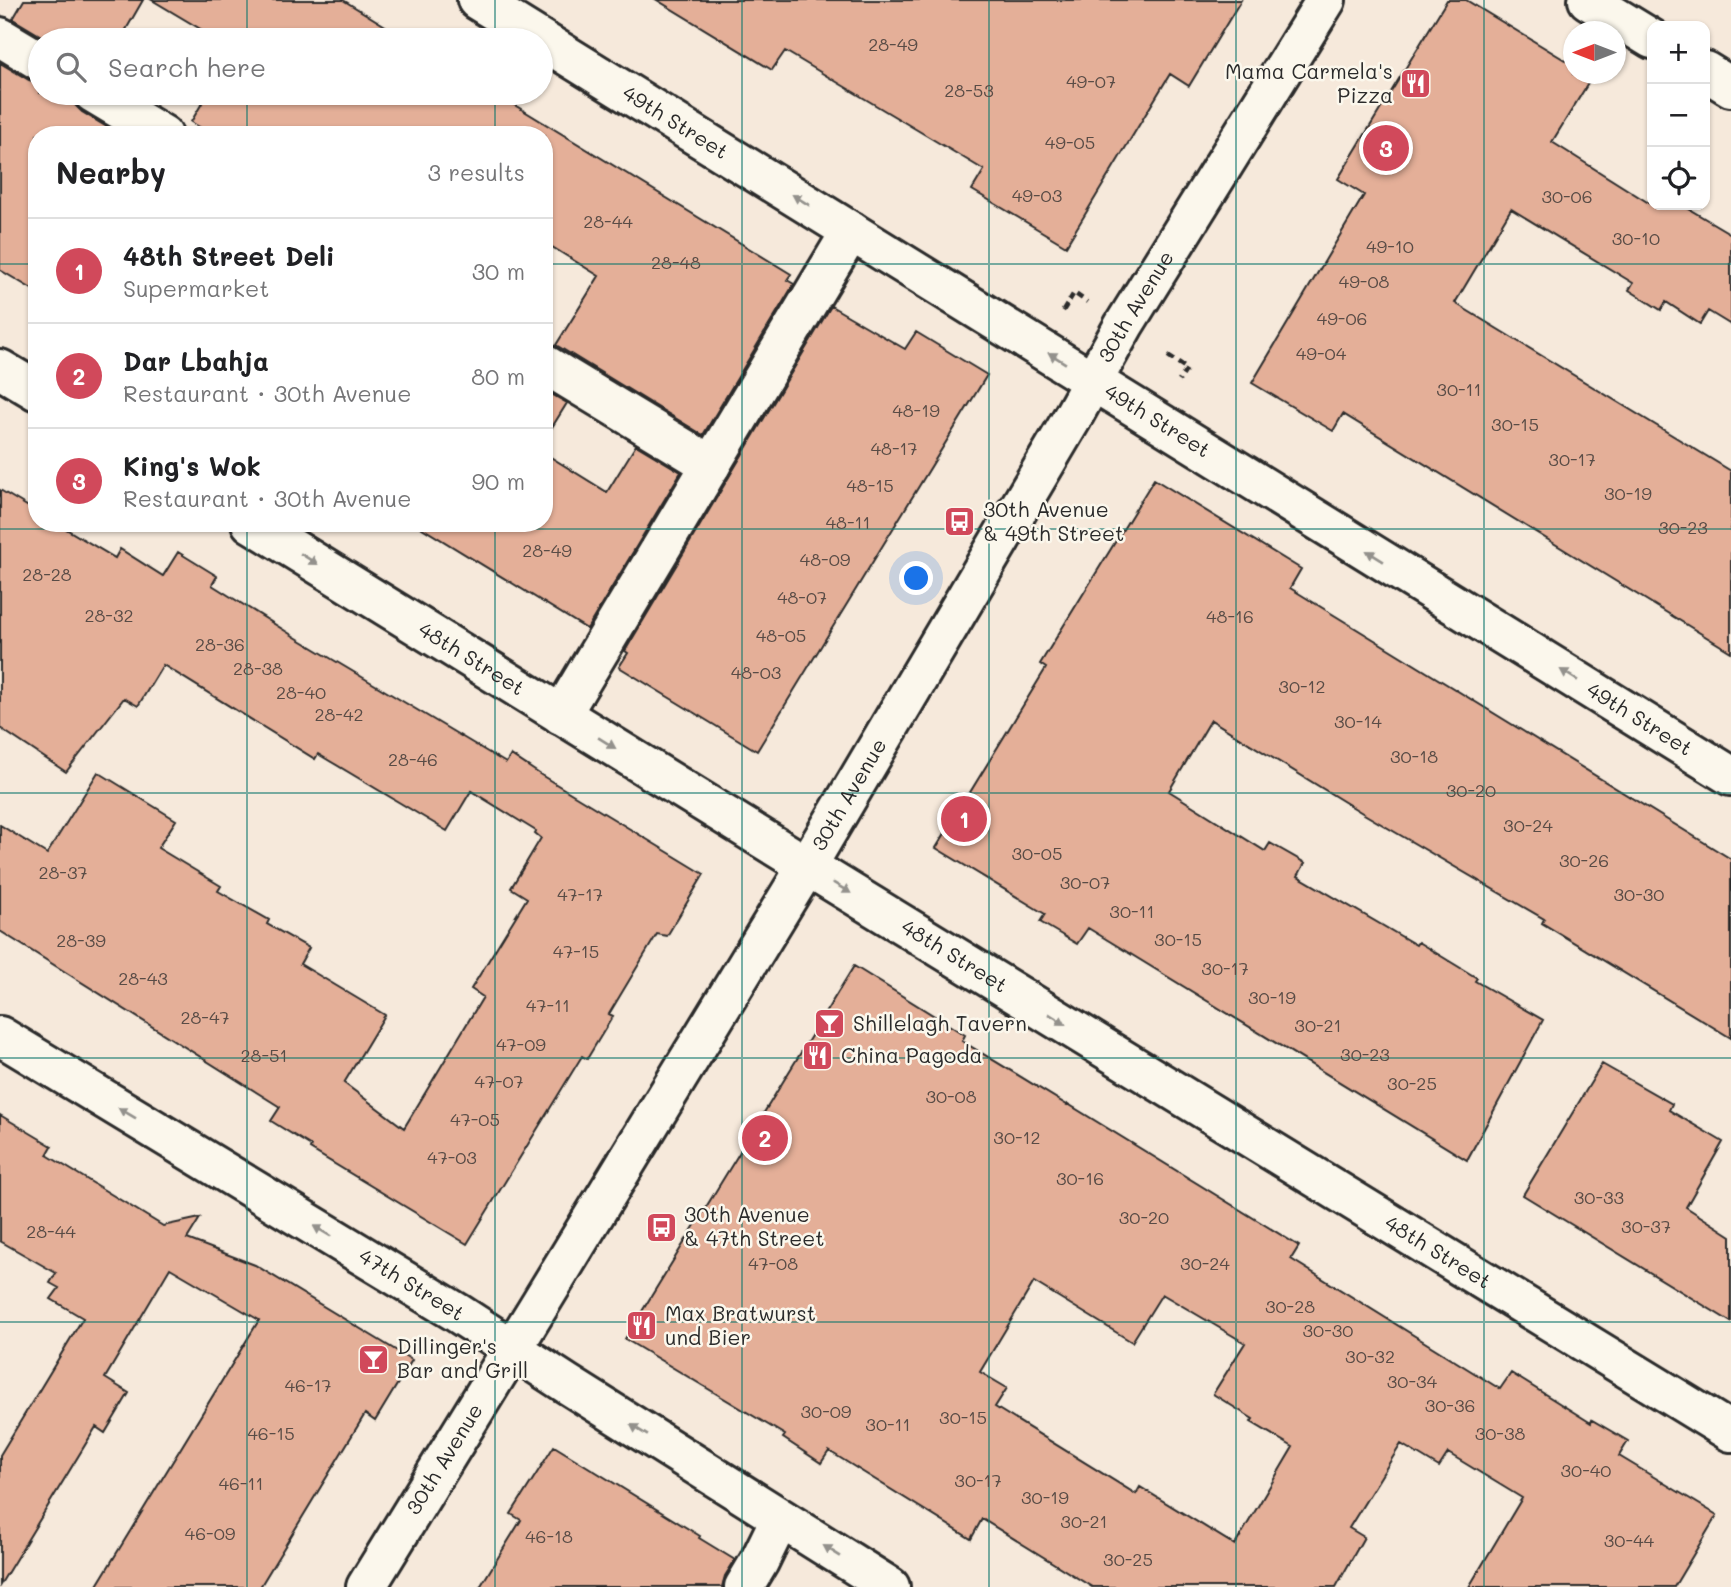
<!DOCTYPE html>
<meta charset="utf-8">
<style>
:root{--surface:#fff;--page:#f6f6f6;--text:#202124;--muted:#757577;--line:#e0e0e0;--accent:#d1495b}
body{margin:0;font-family:Mali,sans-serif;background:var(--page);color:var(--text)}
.controls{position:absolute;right:21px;top:21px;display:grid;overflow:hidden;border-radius:14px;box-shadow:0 2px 5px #0004}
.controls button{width:63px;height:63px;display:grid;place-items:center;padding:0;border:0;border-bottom:2px solid var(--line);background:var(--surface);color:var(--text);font:35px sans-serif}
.compass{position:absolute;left:1563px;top:21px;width:63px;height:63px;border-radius:50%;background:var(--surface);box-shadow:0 2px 5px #0004;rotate:270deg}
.you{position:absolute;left:917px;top:579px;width:24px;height:24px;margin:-18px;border:5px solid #fff;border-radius:50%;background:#1a73e8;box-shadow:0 0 0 10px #1a73e833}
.badge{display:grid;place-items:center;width:46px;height:46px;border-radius:50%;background:var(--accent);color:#fff;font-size:23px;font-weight:700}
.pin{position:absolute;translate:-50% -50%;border:4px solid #fff;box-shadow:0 2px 7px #0006}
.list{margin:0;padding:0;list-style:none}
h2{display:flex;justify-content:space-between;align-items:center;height:91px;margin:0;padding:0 28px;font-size:30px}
h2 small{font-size:23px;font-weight:400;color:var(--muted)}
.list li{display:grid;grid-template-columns:46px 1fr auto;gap:21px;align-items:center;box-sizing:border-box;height:105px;padding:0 28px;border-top:2px solid var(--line)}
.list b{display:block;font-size:26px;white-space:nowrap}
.list p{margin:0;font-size:23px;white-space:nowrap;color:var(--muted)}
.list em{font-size:23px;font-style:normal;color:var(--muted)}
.icon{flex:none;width:38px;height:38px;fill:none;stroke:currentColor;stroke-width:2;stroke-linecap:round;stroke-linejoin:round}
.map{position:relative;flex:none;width:1731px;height:1587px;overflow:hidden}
.search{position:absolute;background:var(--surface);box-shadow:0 2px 5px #0004;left:28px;top:28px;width:525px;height:77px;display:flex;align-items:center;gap:18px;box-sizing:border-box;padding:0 24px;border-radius:38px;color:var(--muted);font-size:26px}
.panel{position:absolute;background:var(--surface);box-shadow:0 2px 5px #0004;left:28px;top:126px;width:525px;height:406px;border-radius:28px}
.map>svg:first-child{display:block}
.building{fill:#e4af98;stroke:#2b2b2b;stroke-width:2;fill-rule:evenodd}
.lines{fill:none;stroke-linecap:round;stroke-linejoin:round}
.minor-casing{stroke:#2b2b2b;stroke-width:44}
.path{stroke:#2b2b2b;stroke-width:4.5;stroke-dasharray:7 5;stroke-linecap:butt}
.minor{stroke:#fbf7ec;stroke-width:38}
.oneway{fill:#93918c}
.grid{fill:none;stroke:#0f766e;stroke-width:2;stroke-opacity:0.55}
.labels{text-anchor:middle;stroke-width:5;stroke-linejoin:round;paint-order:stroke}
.number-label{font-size:18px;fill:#594c46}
.poi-label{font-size:21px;fill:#2b2b2b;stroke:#fbf7ec;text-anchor:start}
.street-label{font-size:21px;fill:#2b2b2b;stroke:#fbf7ec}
</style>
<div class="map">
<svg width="1731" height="1587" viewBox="0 0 1731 1587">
<rect width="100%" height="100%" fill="#f6e9db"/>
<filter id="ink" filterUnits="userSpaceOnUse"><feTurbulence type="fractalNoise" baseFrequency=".0143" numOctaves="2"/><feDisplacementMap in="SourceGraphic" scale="14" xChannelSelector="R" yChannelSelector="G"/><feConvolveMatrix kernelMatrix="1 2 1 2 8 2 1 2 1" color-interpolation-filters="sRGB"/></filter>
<g filter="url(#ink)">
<path class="building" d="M 24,0 L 143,0 L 120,40 L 48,40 L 13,19 Z
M 152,0 L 343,0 L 408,40 L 219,40 Z
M 657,0 L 1241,0 L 1189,86 L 1170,74 L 1066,246 L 972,190 L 984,170 L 785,51 L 772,70 Z
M 1447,0 L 1466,0 L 1573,65 L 1573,74 L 1587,74 L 1592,77 L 1552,142 L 1652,205 L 1682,205 L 1731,234 L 1731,325 L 1708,311 L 1700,324 L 1666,302 L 1661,310 L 1629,290 L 1633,283 L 1511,209 L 1455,303 L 1731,471 L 1731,652 L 1343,414 L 1333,431 L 1252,383 L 1364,195 L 1338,179 Z
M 0,63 L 29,80 L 40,83 L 40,93 L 65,93 L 72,98 L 74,104 L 82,112 L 120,135 L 37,135 L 37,292 L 0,270 Z
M 208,93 L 495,93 L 791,274 L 787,280 L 794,284 L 703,435 L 556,345 L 599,276 L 544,242 L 544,135 L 213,135 L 191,122 Z
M 831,306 L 905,349 L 916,332 L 987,375 L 757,751 L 619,667 L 628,653 L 625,651 Z
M 544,390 L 567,403 L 544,440 Z
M 636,445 L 681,472 L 587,629 L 414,523 L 544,523 L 544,453 L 607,492 Z
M 1154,479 L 1301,569 L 1290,588 L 1731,859 L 1731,1038 L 1542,923 L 1544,919 L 1364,814 L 1211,720 L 1169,791 L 1265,851 L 1270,843 L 1305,863 L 1298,876 L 1416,945 L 1418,942 L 1477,978 L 1475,981 L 1543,1020 L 1467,1160 L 1088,928 L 1077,944 L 1040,922 L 1045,914 L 936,848 L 1046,668 L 1040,664 Z
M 0,490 L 37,512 L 37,523 L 56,523 L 115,558 L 120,549 L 163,576 L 178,552 L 217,576 L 212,585 L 295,637 L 506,763 L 511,755 L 541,775 L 704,874 L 667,936 L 657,934 L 609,1014 L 613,1016 L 587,1059 L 582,1056 L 467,1244 L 310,1149 L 311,1146 L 271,1121 L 280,1107 L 0,931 L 0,825 L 47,854 L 98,772 L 176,820 L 158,848 L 221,886 L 218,891 L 269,920 L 267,924 L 309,948 L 300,964 L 385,1015 L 344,1083 L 404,1128 L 483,997 L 471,989 L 527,898 L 511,888 L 541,838 L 535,833 L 536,831 L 471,791 L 447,831 L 318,754 L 315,759 L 163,665 L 138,706 L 124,698 L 66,772 L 0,728 Z
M 854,966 L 965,1035 L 962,1041 L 1067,1105 L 1068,1104 L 1299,1246 L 1291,1259 L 1500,1389 L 1511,1373 L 1591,1423 L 1592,1420 L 1628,1441 L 1619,1456 L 1717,1515 L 1674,1587 L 1469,1587 L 1522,1498 L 1448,1453 L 1439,1467 L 1401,1444 L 1349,1528 L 1364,1537 L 1336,1587 L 1092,1587 L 982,1519 L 971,1539 L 829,1451 L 821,1463 L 783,1438 L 785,1435 L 625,1339 ZM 1034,1282 L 1132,1342 L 1162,1294 L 1245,1343 L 1213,1394 L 1253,1419 L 1251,1422 L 1293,1447 L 1235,1545 L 1140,1487 L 1136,1494 L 995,1407 L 1007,1388 L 980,1372 Z
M 1602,1064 L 1672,1104 L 1669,1110 L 1723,1142 L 1686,1207 L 1731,1236 L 1731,1322 L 1523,1195 Z
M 0,1115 L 52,1146 L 47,1155 L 163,1226 L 200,1218 L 187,1239 L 255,1265 L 412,1360 L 375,1421 L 365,1414 L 260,1587 L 96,1587 L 259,1320 L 170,1268 L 105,1378 L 129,1393 L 105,1433 L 96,1427 L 0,1585 L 0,1455 L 83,1318 L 51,1299 L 59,1288 L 50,1283 L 56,1273 L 0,1241 Z
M 554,1446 L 700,1536 L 699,1538 L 735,1560 L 725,1576 L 722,1587 L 480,1587 L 521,1520 L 511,1514 Z"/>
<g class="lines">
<defs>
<g id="minor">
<path id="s1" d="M 477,0 L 1731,776"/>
<path d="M 1588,0 L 1652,39"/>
<path d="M 0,37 L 40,61"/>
<path d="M 1705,71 L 1731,87"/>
<path d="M 93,93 L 163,135"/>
<path d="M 544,364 L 711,465"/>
<path d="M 0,369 L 37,391"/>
<path id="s2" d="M 251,523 L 807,866 L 1731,1432"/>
<path d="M 561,715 L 851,231"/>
<path id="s3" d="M 0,1036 L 456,1312 L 567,1384 L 890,1587"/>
<path id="s4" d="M 366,1587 L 540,1304 L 807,866 L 1071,420 L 1124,325 L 1326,0"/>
<path d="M 744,1587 L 759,1562 L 780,1519"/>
</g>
</defs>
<use href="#minor" class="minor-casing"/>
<path class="path" d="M 1063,311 L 1074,293 L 1087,302
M 1168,356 L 1187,369 L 1179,381"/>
<use href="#minor" class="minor"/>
</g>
<defs><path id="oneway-solid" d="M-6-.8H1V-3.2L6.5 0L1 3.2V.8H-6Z" transform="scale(1.75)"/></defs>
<g class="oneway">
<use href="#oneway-solid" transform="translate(801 200) rotate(-148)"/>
<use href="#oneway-solid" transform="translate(1057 358) rotate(-148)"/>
<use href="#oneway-solid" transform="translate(1375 556) rotate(-148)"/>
<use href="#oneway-solid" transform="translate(309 559) rotate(32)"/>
<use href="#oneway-solid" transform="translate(1569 675) rotate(-148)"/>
<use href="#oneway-solid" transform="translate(607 743) rotate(32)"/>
<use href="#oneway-solid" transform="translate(842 888) rotate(31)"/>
<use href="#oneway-solid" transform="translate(1057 1019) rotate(32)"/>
<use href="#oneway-solid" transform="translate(127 1113) rotate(-149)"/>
<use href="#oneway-solid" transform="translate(322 1231) rotate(-149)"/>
<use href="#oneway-solid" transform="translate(639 1430) rotate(-148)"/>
<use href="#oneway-solid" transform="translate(832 1551) rotate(-148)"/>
</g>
</g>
<path class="grid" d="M 247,0 L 247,40M 495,0 L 495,40M 742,0 L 742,1587M 989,0 L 989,1587M 1236,0 L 1236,1587M 1484,0 L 1484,1587M 247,93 L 247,135M 495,93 L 495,135M 0,264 L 37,264M 544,264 L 1731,264M 247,523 L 247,1587M 495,523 L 495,1587M 0,529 L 1731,529M 0,793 L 1731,793M 0,1058 L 1731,1058M 0,1322 L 1731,1322"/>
<defs>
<symbol id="restaurant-square" viewBox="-11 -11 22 22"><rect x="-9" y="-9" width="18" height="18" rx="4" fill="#d1495b" stroke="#fbf7ec"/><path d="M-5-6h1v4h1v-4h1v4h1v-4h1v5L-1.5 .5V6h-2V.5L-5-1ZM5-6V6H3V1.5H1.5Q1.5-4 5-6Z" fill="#fff"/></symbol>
<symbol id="bus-square" viewBox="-11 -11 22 22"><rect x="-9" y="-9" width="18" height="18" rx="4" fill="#d1495b" stroke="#fbf7ec"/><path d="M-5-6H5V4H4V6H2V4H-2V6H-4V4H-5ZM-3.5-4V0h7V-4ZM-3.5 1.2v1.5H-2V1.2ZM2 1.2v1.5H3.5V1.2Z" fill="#fff"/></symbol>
<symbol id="bar-square" viewBox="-11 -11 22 22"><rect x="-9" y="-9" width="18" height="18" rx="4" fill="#d1495b" stroke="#fbf7ec"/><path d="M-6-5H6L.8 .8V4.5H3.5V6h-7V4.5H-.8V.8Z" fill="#fff"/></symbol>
</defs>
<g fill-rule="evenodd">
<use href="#restaurant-square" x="1398" y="66" width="35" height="35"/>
<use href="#bus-square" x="942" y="504" width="35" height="35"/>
<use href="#bar-square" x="812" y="1006" width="35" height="35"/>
<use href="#restaurant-square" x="800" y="1038" width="35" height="35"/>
<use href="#bus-square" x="644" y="1210" width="35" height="35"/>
<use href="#restaurant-square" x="624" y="1308" width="35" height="35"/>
<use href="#bar-square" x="356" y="1342" width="35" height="35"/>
</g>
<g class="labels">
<g class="number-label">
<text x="893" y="51">28-49</text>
<text x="1091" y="88">49-07</text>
<text x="969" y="97">28-53</text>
<text x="1070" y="149">49-05</text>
<text x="1037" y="202">49-03</text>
<text x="1567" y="203">30-06</text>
<text x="608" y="228">28-44</text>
<text x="1636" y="245">30-10</text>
<text x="1390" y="253">49-10</text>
<text x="676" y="269">28-48</text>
<text x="1364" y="288">49-08</text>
<text x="1342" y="325">49-06</text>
<text x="1321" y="360">49-04</text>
<text x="1459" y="396">30-11</text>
<text x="916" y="417">48-19</text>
<text x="1515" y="431">30-15</text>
<text x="894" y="455">48-17</text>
<text x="1572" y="466">30-17</text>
<text x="870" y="492">48-15</text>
<text x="1628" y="500">30-19</text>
<text x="848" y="529">48-11</text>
<text x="1683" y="534">30-23</text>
<text x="547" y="557">28-49</text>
<text x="825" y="566">48-09</text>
<text x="47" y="581">28-28</text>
<text x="802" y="604">48-07</text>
<text x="109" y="622">28-32</text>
<text x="1230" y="623">48-16</text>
<text x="781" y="642">48-05</text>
<text x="220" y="651">28-36</text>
<text x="258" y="675">28-38</text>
<text x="756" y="679">48-03</text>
<text x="1302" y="693">30-12</text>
<text x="301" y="699">28-40</text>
<text x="339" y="721">28-42</text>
<text x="1358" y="728">30-14</text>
<text x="1414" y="763">30-18</text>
<text x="413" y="766">28-46</text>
<text x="1471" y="797">30-20</text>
<text x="1528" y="832">30-24</text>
<text x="1037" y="860">30-05</text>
<text x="1584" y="867">30-26</text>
<text x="63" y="879">28-37</text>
<text x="1085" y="889">30-07</text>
<text x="580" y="901">47-17</text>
<text x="1639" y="901">30-30</text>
<text x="1132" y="918">30-11</text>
<text x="1178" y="946">30-15</text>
<text x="81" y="947">28-39</text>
<text x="576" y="958">47-15</text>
<text x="1225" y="975">30-17</text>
<text x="143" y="985">28-43</text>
<text x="1272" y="1004">30-19</text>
<text x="548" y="1012">47-11</text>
<text x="205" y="1024">28-47</text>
<text x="1318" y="1032">30-21</text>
<text x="521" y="1051">47-09</text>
<text x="1365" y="1061">30-23</text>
<text x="264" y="1062">28-51</text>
<text x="499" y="1088">47-07</text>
<text x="1412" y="1090">30-25</text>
<text x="951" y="1103">30-08</text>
<text x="475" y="1126">47-05</text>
<text x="1017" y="1144">30-12</text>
<text x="452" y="1164">47-03</text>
<text x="1080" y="1185">30-16</text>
<text x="1599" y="1204">30-33</text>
<text x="1144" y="1224">30-20</text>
<text x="1646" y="1233">30-37</text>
<text x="51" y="1238">28-44</text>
<text x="773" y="1270">47-08</text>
<text x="1205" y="1270">30-24</text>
<text x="1290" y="1313">30-28</text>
<text x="1328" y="1337">30-30</text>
<text x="1370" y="1363">30-32</text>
<text x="1412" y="1388">30-34</text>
<text x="308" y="1392">46-17</text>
<text x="1450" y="1412">30-36</text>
<text x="826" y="1418">30-09</text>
<text x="963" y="1424">30-15</text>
<text x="888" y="1431">30-11</text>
<text x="271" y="1440">46-15</text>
<text x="1500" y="1440">30-38</text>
<text x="1586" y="1477">30-40</text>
<text x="978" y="1487">30-17</text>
<text x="241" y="1490">46-11</text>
<text x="1045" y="1504">30-19</text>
<text x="1084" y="1528">30-21</text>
<text x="210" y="1540">46-09</text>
<text x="549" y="1543">46-18</text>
<text x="1629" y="1547">30-44</text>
<text x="1128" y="1566">30-25</text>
</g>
<g class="poi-label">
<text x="1393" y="79" text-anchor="end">Mama Carmela's<tspan x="1393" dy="24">Pizza</tspan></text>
<text x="983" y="517">30th Avenue<tspan x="983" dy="24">&amp; 49th Street</tspan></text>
<text x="853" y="1031">Shillelagh Tavern</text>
<text x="841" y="1063">China Pagoda</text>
<text x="684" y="1222">30th Avenue<tspan x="684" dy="24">&amp; 47th Street</tspan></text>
<text x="665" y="1321">Max Bratwurst<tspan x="665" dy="24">und Bier</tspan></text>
<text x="397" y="1354">Dillinger's<tspan x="397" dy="24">Bar and Grill</tspan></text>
</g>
<g class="street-label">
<text dy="7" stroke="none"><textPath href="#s1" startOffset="233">49th Street</textPath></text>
<text dy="7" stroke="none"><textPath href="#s4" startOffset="1494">30th Avenue</textPath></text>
<text dy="7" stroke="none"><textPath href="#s1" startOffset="800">49th Street</textPath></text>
<text dy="7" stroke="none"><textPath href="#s2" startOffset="259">48th Street</textPath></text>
<text dy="7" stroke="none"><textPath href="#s1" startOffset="1367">49th Street</textPath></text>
<text dy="7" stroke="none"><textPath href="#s4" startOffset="928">30th Avenue</textPath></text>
<text dy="7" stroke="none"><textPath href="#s2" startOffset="826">48th Street</textPath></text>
<text dy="7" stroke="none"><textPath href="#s2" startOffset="1393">48th Street</textPath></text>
<text dy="7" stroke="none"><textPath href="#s3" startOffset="481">47th Street</textPath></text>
<text dy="7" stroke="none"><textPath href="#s4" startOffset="150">30th Avenue</textPath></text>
</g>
</g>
</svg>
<div class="controls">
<button>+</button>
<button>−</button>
<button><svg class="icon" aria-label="locate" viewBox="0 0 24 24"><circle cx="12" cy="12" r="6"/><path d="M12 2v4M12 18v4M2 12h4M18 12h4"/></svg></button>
</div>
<svg class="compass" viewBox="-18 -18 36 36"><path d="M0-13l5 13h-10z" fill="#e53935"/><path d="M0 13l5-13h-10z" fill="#757577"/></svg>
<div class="you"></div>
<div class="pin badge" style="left:964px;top:819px">1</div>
<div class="pin badge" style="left:765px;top:1138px">2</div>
<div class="pin badge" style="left:1386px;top:148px">3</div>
<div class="search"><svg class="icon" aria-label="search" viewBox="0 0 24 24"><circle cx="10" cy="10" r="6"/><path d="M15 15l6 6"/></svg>Search here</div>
<section class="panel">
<h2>Nearby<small>3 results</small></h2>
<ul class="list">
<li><span class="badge">1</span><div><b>48th Street Deli</b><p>Supermarket</p></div><em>30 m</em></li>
<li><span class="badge">2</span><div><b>Dar Lbahja</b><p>Restaurant · 30th Avenue</p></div><em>80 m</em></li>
<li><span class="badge">3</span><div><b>King's Wok</b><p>Restaurant · 30th Avenue</p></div><em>90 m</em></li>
</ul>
</section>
</div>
